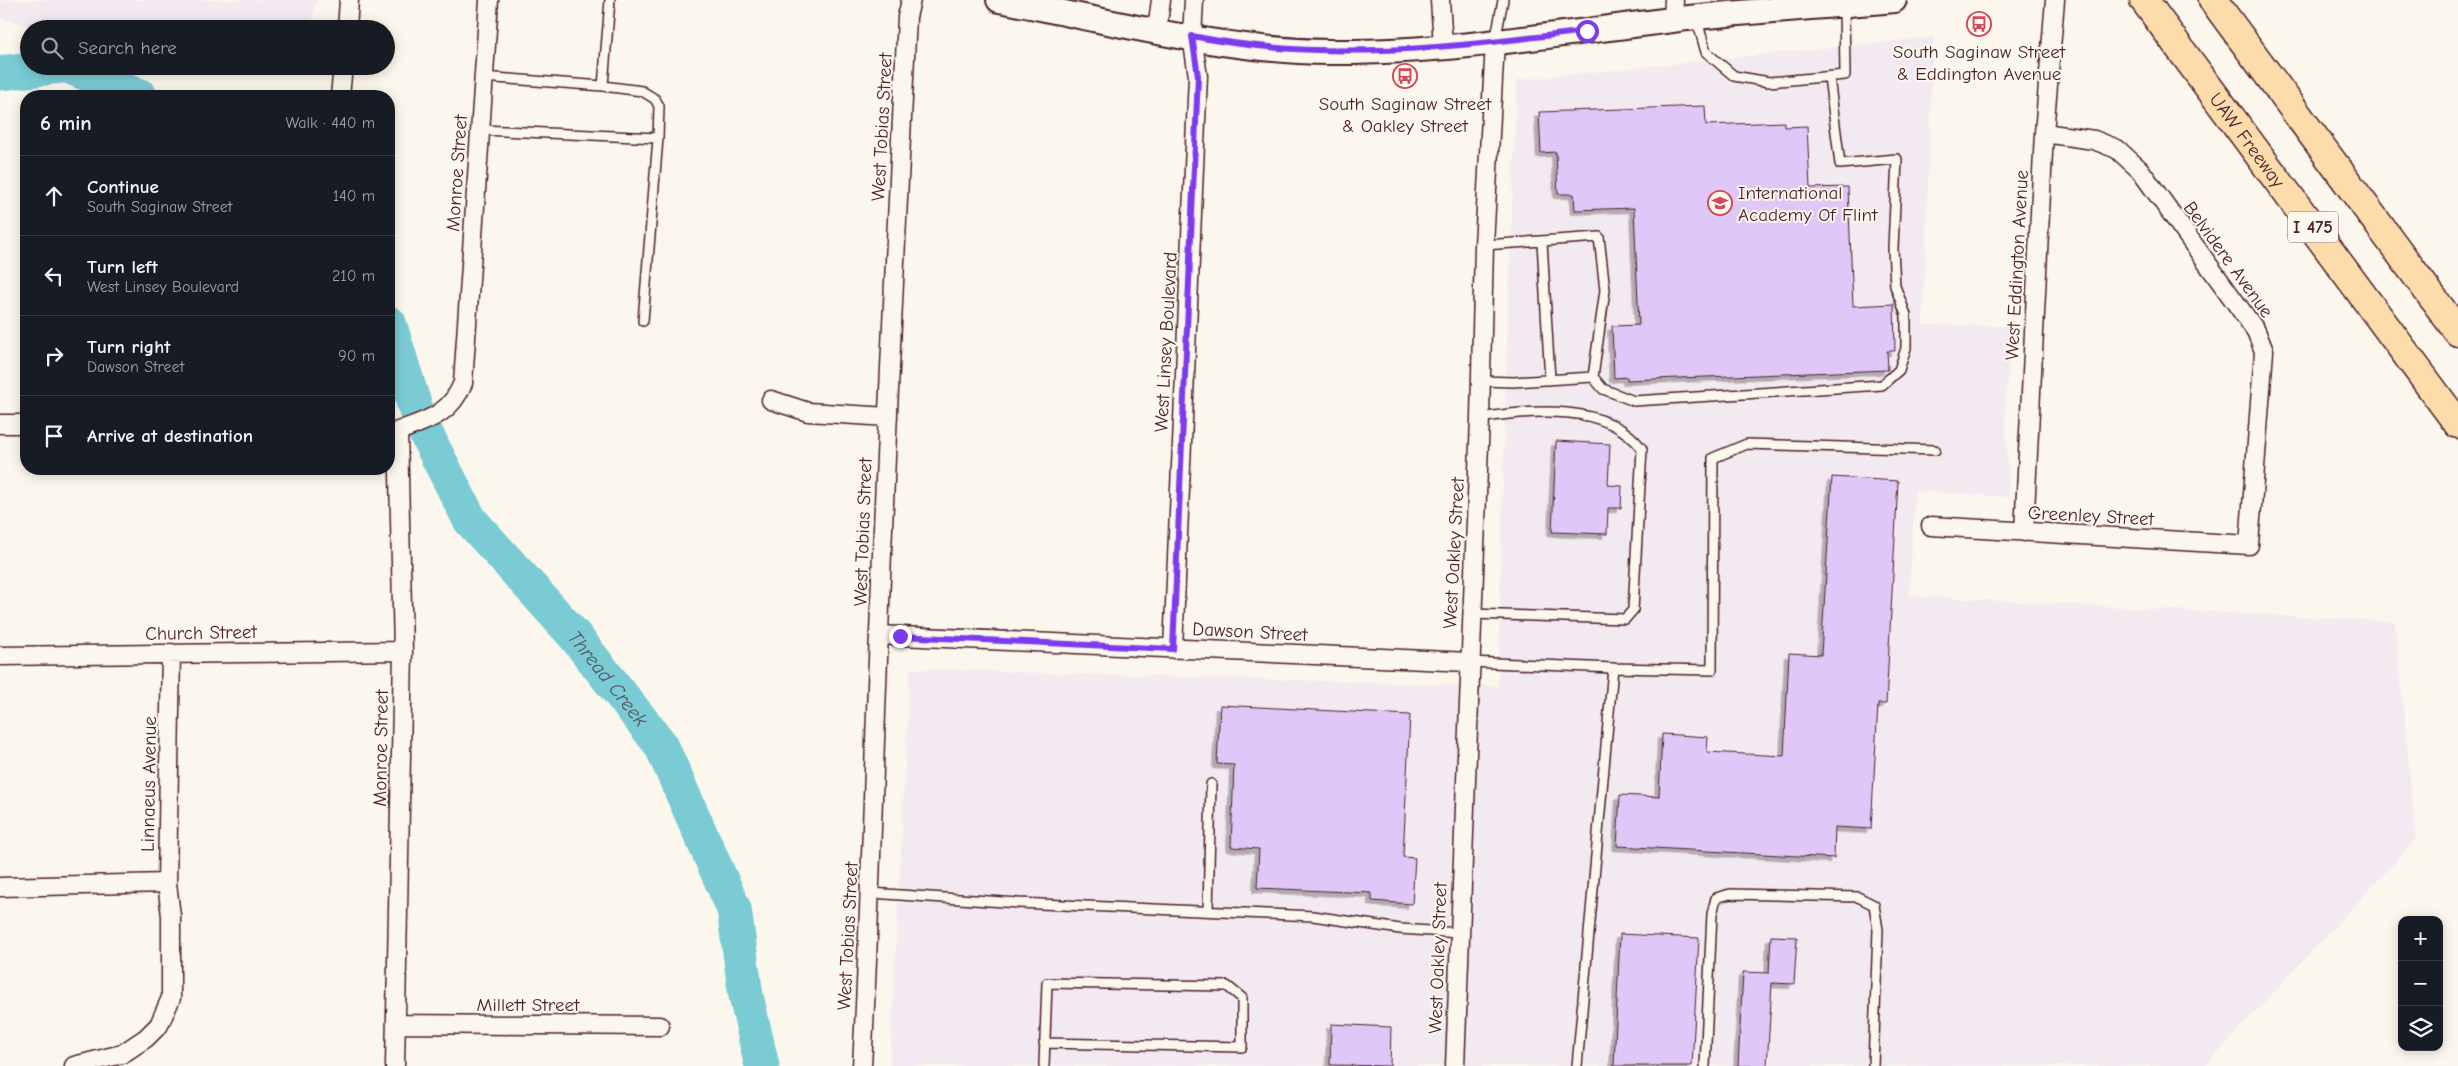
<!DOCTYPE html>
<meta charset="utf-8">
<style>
:root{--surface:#171b24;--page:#20242c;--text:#f1f3f6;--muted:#9ea1a6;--line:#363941}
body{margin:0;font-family:"Comic Neue",sans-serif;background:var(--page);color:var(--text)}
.controls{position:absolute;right:15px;bottom:15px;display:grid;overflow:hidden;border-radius:10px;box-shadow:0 2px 12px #0003}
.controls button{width:45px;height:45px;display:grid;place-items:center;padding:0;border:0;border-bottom:1px solid var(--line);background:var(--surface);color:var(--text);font:25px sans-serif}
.stop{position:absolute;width:15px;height:15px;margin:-11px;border:4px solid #7c3aed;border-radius:50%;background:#fff}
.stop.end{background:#7c3aed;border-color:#fff;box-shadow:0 1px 5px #0008}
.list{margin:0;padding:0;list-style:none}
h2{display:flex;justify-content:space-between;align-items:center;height:65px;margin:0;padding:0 20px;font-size:21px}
h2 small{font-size:16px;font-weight:400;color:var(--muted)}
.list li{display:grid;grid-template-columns:32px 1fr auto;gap:15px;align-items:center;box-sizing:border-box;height:80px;padding:0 20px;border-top:1px solid var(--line)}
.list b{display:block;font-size:19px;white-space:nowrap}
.list p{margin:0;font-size:16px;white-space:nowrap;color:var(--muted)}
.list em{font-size:16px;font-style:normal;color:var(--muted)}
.icon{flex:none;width:28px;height:28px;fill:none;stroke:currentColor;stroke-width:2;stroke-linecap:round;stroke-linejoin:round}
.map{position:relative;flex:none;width:2458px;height:1066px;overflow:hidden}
.search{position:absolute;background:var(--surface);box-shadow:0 2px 12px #0003;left:20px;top:20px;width:375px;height:55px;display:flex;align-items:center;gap:12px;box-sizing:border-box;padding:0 18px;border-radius:28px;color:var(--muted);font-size:19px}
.panel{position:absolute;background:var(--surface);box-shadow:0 2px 12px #0003;left:20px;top:90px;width:375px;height:385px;border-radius:20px}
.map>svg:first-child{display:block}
.built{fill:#f3e9f0}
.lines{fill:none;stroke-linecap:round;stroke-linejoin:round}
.river{stroke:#7acbd4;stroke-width:35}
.building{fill:#dfc8f8;stroke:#4a1f2b;filter:url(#shadow)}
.service-casing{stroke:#4a1f2b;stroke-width:12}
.minor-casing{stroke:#4a1f2b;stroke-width:21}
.secondary-casing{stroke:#4a1f2b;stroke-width:28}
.motorway-casing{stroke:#4a1f2b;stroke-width:31}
.service{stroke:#fbf7ec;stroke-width:9}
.minor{stroke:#fbf7ec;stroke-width:18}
.secondary{stroke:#fbf7ec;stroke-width:24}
.motorway{stroke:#fddcac;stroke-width:28}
.route{stroke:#7c3aed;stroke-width:6}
.labels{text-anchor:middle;stroke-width:4;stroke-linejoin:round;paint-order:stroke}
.shield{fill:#fbf7ec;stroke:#7f6065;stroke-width:1}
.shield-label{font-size:18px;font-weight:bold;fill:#4a1f2b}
.poi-label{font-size:19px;fill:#4a1f2b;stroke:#fbf7ec}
.street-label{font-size:19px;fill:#4a1f2b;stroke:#fbf7ec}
.water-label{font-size:20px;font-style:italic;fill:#58535e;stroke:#fbf7ec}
</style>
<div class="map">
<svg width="2458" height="1066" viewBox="0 0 2458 1066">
<defs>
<filter id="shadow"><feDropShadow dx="-4.5" dy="4.5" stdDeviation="0" flood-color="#0004"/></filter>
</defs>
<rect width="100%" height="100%" fill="#fbf7ec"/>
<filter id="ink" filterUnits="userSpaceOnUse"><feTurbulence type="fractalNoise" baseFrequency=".02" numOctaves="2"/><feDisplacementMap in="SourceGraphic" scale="10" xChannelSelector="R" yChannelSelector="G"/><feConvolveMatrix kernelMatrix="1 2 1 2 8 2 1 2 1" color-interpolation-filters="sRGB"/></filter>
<g filter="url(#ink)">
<path class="built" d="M 0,0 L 317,0 L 310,29 L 211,29 L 177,21 L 174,29 L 44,29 L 0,19 Z
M 1933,37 L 1923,325 L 2012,326 L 2005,407 L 2009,497 L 1915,491 L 1909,596 L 2395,622 L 2416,839 L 2205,1066 L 890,1066 L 910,669 L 1498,686 L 1505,400 L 1517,80 Z"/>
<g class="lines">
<g class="river">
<path d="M 68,66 L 140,96"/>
<path d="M 0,73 L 61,66"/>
<path id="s1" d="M 389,323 L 419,420 L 470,520 L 574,635 L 661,745 L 734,909 L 746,996 L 762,1066"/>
</g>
</g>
<path class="building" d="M 1705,106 L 1706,125 L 1784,122 L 1784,127 L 1807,126 L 1810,188 L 1848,187 L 1853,306 L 1894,304 L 1895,351 L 1887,351 L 1888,370 L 1627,380 L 1627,377 L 1614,378 L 1612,326 L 1639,325 L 1634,208 L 1575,210 L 1574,194 L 1558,194 L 1556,152 L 1541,153 L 1539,112 Z
M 1556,441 L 1610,444 L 1608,485 L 1622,486 L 1621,508 L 1608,508 L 1607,534 L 1552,532 Z
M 1832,477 L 1898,481 L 1886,704 L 1878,704 L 1871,829 L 1835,827 L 1834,858 L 1617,846 L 1620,795 L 1659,797 L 1662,734 L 1708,737 L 1707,752 L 1784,756 L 1789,653 L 1821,655 Z
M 1220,705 L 1410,715 L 1403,857 L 1415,858 L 1412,904 L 1372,901 L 1372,893 L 1257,888 L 1259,849 L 1231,847 L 1234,765 L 1217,764 Z
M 1620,934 L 1699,938 L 1692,1066 L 1614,1066 Z
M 1771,936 L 1797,937 L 1794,984 L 1772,983 L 1767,1066 L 1738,1066 L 1743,972 L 1769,973 Z
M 1331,1024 L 1391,1027 L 1390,1066 L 1330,1065 Z"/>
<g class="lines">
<defs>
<path id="service" d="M 1696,17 L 1706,52 L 1734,76 L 1769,82 L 1845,75 L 1844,6
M 1495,42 L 1503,0
M 482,77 L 603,86 L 642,91 L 655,99 L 659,106 L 658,138 L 643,321
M 603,86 L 610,0
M 481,130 L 658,138
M 1542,242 L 1550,380
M 1484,245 L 1599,237 L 1605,290 L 1593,377 L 1603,389 L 1634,401 L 1882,385 L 1899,370 L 1906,348 L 1906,315 L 1895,286 L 1893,248 L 1897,159 L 1840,164 L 1829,77
M 1481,381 L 1513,382 L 1593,377
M 1472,614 L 1625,619 L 1633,610 L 1642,449 C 1608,402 1530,410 1480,418
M 1469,662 L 1613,668 L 1577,1066
M 1613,668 L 1712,670 L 1713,458 L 1747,444 L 1935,450
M 871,893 L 1018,903 L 1313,916 L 1400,929 L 1460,933
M 1208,911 L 1211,784
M 1044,1066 L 1047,983 L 1227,986 L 1242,998 L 1242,1047 L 1044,1043
M 1705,1066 L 1712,914 L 1716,898 L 1730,894 L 1858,897 L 1874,905 L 1878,930 L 1873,1066"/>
<path id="minor" d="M 1440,0 L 1443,46
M 1673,20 L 1674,0
M 347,29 L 349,0
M 1157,30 L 1161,0
M 340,96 L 343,66
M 771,400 L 808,412 L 888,417
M 0,424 L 26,424
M 398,431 C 428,420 450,415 463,383 L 489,0
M 1931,526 L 2249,545 L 2264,351 L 2256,331 L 2140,170 L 2117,149 L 2094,140 L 2044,133
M 2024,532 L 2044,133 L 2055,0
M 879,635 L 1469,662
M 1173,649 L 1198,76 L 1192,37 L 1194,0
M 0,656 L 403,651
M 0,887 L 167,883
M 396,1024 L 660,1026
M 74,1066 L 122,1054 L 146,1038 L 159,1025 L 171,998 L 171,916 L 167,883 L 171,653
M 395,1066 L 403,651 L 398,431
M 862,1066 C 870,922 873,778 879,634 C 886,428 897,222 907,17 L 911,0
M 1455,1066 L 1480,418 L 1484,245 L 1495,42"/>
<path id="secondary" d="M 999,0 C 1108,20 1218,51 1330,52 C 1444,53 1559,34 1672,20 C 1746,11 1820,7 1894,0"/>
<g id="motorway">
<path id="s2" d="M 2144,0 L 2458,424"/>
<path d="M 2213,0 L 2458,332"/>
</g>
</defs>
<use href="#service" class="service-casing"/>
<use href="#minor" class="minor-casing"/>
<use href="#secondary" class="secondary-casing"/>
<use href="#motorway" class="motorway-casing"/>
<use href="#service" class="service"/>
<use href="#minor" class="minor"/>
<use href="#secondary" class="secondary"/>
<use href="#motorway" class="motorway"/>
</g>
</g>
<g class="lines" filter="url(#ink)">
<path class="route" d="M 900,636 L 1173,649 L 1198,76 L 1192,36 C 1324,63 1455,47 1587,31"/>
</g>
<defs>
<symbol id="bus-ring" viewBox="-11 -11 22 22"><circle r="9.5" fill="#fbf7ec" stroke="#d1495b" stroke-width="1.5"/><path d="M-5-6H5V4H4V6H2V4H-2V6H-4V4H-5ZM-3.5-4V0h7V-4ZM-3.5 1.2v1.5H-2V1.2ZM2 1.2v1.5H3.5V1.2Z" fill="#d1495b"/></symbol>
<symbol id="school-ring" viewBox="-11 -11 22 22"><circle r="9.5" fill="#fbf7ec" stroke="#d1495b" stroke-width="1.5"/><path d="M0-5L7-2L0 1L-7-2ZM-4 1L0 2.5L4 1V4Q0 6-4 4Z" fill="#d1495b"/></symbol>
</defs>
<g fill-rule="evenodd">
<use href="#bus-ring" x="1965" y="10" width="28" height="28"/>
<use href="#bus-ring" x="1391" y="62" width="28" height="28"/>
<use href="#school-ring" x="1706" y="189" width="28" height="28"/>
</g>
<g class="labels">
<rect class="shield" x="2288" y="211.5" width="50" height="31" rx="4"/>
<g class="shield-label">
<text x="2313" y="233">I 475</text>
</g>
<g class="poi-label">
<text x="1979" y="58">South Saginaw Street<tspan x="1979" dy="22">&amp; Eddington Avenue</tspan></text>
<text x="1405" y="110">South Saginaw Street<tspan x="1405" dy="22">&amp; Oakley Street</tspan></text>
<text x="1738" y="199" text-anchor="start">International<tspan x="1738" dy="22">Academy Of Flint</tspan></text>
</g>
<g class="street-label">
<text transform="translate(881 127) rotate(-87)" y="7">West Tobias Street</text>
<text dy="7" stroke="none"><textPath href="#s2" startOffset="174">UAW Freeway</textPath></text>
<text transform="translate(456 173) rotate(-86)" y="7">Monroe Street</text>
<text transform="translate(2229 259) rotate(54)" y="7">Belvidere Avenue</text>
<text transform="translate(2016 265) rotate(-87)" y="7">West Eddington Avenue</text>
<text transform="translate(1165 342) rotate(-87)" y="7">West Linsey Boulevard</text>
<text transform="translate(2091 515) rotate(3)" y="7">Greenley Street</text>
<text transform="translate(862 532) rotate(-88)" y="7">West Tobias Street</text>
<text transform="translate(1453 553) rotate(-87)" y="7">West Oakley Street</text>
<text transform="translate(1250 631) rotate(3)" y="7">Dawson Street</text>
<text transform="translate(201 632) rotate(-1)" y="7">Church Street</text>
<text transform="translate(380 748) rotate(-89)" y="7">Monroe Street</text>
<text transform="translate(148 784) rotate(-89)" y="7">Linnaeus Avenue</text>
<text transform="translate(847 936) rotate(-87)" y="7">West Tobias Street</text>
<text transform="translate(1437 958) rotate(-88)" y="7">West Oakley Street</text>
<text x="528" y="1011">Millett Street</text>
</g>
<g class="water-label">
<text dy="7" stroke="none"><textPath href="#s1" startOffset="424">Thread Creek</textPath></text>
</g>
</g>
</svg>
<div class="controls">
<button>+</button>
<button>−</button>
<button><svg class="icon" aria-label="layers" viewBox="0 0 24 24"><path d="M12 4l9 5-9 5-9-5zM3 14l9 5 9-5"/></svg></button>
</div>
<div class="stop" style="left:1587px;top:31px"></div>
<div class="stop end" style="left:900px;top:636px"></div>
<div class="search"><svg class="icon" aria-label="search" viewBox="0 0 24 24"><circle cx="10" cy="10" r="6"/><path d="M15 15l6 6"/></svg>Search here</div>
<section class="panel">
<h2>6 min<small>Walk · 440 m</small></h2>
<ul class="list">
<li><svg class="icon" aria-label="ahead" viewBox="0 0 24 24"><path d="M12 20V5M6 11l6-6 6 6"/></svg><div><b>Continue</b><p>South Saginaw Street</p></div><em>140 m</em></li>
<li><svg class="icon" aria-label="left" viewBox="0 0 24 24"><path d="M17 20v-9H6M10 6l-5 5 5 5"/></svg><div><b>Turn left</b><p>West Linsey Boulevard</p></div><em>210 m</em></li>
<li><svg class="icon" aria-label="right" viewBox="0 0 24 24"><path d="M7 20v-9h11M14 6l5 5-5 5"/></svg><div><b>Turn right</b><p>Dawson Street</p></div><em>90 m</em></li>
<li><svg class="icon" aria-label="arrive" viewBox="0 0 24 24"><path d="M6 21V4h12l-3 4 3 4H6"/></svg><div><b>Arrive at destination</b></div></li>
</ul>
</section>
</div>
